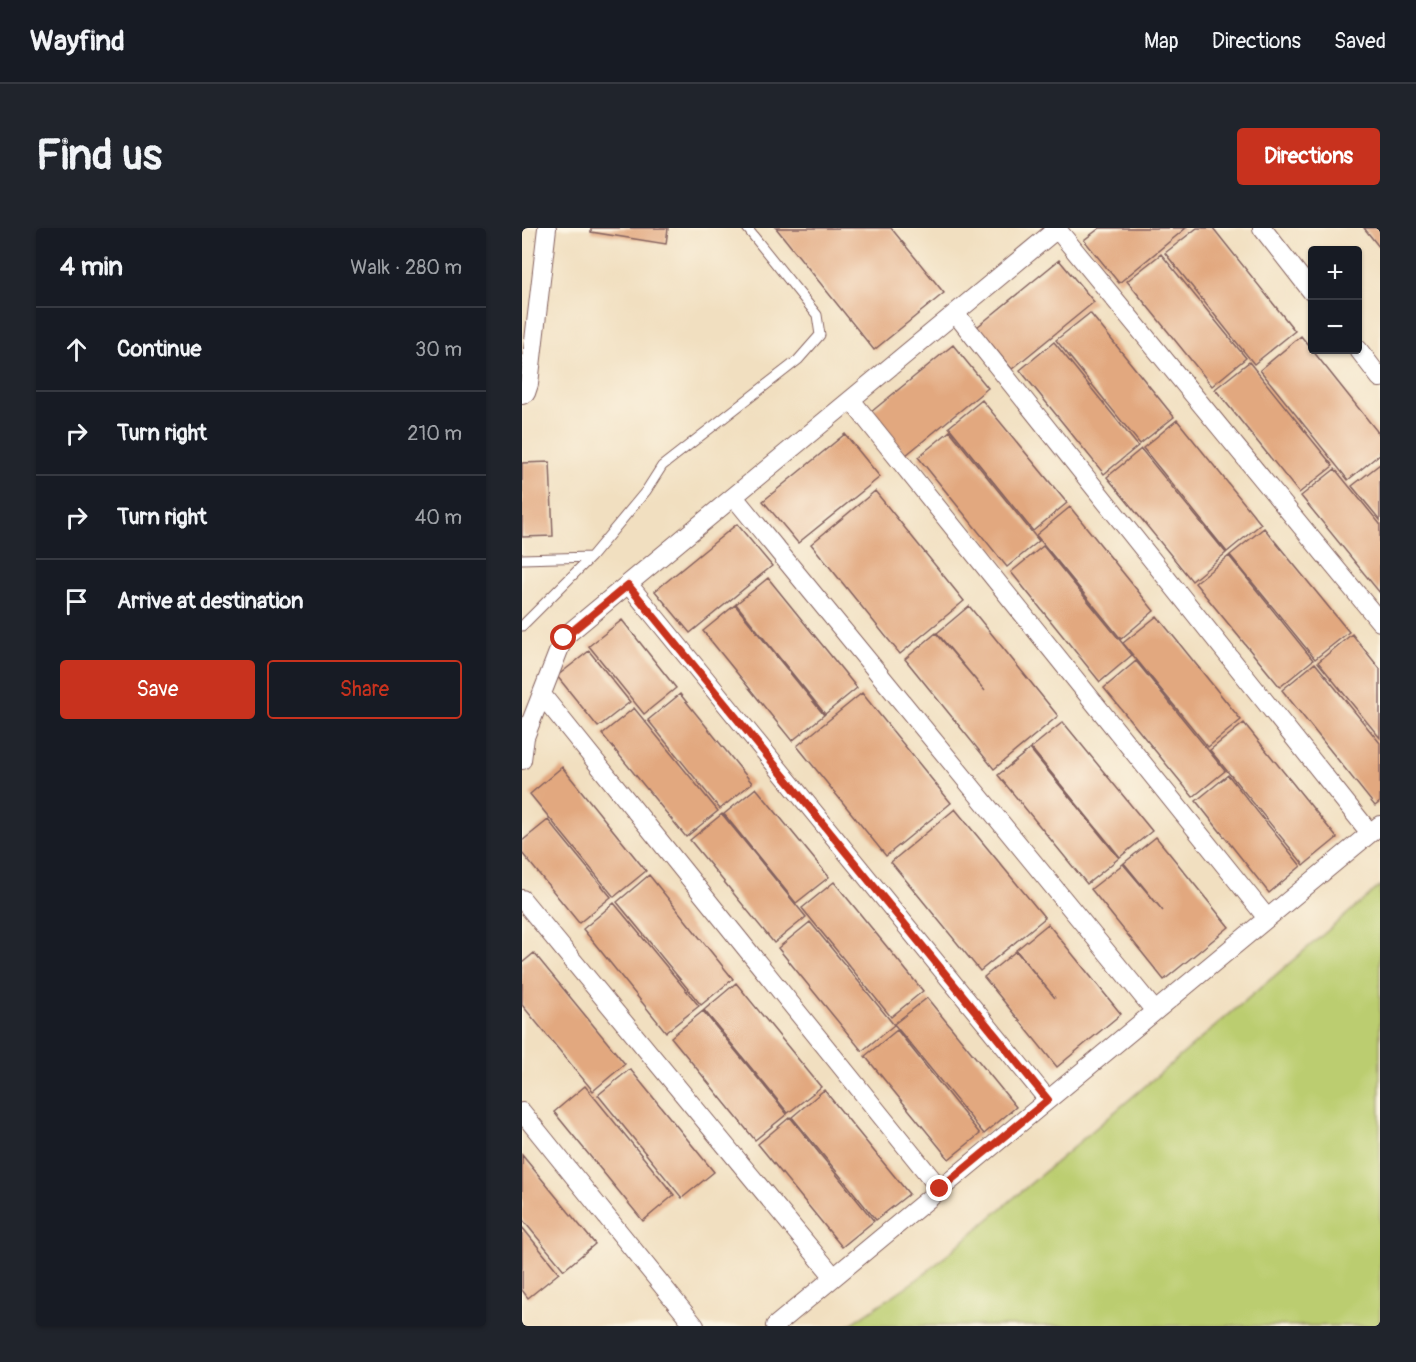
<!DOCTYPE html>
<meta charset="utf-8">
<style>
:root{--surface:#171b24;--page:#20242c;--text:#f1f3f6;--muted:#9ea1a6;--line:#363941;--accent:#c8321e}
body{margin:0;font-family:Pangolin,sans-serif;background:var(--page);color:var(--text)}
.controls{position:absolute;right:18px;top:18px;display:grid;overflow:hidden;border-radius:6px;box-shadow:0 2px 4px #0004}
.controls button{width:54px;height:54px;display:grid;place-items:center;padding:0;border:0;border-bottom:2px solid var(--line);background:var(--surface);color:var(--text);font:30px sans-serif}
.stop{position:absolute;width:18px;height:18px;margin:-14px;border:4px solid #c8321e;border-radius:50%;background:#fff}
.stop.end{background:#c8321e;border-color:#fff;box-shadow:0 2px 6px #0008}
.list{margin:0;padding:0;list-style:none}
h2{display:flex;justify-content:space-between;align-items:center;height:78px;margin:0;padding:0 24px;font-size:26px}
h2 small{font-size:20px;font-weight:400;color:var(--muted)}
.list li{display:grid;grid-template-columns:39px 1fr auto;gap:18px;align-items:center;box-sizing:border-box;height:84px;padding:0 24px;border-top:2px solid var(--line)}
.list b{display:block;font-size:22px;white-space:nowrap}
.list em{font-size:20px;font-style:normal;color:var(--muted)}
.actions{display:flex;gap:12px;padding:18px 24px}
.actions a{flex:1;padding:14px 0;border:2px solid var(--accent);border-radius:6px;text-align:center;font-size:21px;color:var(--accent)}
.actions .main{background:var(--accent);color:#fff}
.icon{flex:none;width:33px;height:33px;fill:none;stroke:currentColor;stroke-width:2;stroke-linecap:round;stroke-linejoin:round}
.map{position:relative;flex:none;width:858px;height:1098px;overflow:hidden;border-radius:6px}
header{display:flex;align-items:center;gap:36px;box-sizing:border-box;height:84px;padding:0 30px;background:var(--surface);border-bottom:2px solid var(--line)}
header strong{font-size:28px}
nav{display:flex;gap:33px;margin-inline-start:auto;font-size:21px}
.intro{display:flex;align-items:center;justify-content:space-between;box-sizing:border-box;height:144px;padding:0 36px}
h1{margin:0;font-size:42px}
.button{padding:15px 27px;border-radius:6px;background:var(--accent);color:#fff;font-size:21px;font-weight:700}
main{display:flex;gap:36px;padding:0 36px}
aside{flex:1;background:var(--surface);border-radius:6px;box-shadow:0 2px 4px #0004}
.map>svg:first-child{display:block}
.green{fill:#bbcd70;stroke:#82764e;stroke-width:1.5}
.building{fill:#e2a87f}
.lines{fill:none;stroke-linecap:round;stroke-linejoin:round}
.lane-casing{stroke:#84625f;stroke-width:11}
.street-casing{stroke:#84625f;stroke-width:20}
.lane{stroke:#fff;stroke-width:9}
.street{stroke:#fff;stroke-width:18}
.route{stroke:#c8321e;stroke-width:8}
</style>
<header>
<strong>Wayfind</strong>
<nav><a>Map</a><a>Directions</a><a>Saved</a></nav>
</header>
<div class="intro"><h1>Find us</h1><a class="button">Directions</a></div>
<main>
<aside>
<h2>4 min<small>Walk · 280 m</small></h2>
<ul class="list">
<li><svg class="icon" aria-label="ahead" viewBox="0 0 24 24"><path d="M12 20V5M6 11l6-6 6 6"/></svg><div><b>Continue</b></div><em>30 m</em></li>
<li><svg class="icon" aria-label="right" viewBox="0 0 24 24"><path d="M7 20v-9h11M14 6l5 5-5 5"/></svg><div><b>Turn right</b></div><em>210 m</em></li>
<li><svg class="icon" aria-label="right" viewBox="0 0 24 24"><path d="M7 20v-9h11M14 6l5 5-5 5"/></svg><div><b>Turn right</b></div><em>40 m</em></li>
<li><svg class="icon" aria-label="arrive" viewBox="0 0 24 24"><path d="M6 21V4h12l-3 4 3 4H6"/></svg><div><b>Arrive at destination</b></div></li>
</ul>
<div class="actions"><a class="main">Save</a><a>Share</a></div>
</aside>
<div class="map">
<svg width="858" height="1098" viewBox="0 0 858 1098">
<rect width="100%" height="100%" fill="#fcf5e5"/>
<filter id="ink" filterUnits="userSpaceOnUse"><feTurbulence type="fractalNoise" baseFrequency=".0167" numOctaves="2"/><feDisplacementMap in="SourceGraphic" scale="12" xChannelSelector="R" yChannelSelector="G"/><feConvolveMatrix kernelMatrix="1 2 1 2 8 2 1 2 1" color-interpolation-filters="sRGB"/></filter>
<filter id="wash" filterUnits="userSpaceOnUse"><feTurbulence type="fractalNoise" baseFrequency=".008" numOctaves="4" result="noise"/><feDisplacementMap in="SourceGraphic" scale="24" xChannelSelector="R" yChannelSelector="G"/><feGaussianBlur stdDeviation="1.35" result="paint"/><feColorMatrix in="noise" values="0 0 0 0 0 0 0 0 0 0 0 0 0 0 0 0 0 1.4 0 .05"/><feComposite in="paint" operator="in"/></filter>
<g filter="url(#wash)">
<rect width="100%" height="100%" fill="#f1dfc0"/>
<path class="green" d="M 858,658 L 858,1098 L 326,1098 L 400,1048 Z"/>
<g id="blocks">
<path class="building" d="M 69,0 L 146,0 L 144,16 L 69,4 Z
M 254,0 L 369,0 L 422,65 L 352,122 Z
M 578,0 L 664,0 L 597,55 L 562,12 Z
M 675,0 L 691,0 L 773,103 L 732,136 L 643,25 Z
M 842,0 L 858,0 L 858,20 Z
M 639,26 L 724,130 L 690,158 L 605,53 Z
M 537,32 L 572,74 L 490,141 L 455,99 Z
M 568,85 L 652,189 L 618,216 L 534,112 Z
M 779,108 L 858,207 L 858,226 L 826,252 L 738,142 Z
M 532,114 L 616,218 L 582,246 L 498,142 Z
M 431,117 L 466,160 L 384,227 L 349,184 Z
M 727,134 L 811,238 L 777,265 L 693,161 Z
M 460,172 L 545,275 L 511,303 L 427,199 Z
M 655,192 L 739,296 L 705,324 L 621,220 Z
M 428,203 L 517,313 L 485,339 L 396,229 Z
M 323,206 L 358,249 L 276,315 L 241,273 Z
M 619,221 L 704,325 L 670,353 L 585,249 Z
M 28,234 L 31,308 L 0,309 L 0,235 Z
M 858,236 L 858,292 L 830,258 Z
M 813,241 L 858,296 L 858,365 L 779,268 Z
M 353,263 L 442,373 L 378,426 L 289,316 Z
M 548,279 L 632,383 L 599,411 L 514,307 Z
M 215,296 L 250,338 L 168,405 L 133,363 Z
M 742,300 L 827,404 L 793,431 L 708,327 Z
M 521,318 L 610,427 L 578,454 L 489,344 Z
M 707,328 L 791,432 L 758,459 L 673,355 Z
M 246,350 L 335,460 L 303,486 L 214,376 Z
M 213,377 L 302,487 L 270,513 L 181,403 Z
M 447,378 L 536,488 L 472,541 L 383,431 L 414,405 L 463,463 L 415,405 Z
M 635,388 L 719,492 L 686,519 L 601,415 Z
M 100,392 L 154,460 L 122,486 L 67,418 Z
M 830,406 L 858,441 L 858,510 L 796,434 Z
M 67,423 L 108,474 L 76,499 L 35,448 Z
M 614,433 L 703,543 L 671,569 L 582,460 Z
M 793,435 L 858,515 L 858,574 L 853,578 L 760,462 Z
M 340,465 L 429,575 L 364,628 L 275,518 Z
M 158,466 L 230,555 L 198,581 L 126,492 Z
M 112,480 L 196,583 L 164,609 L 80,506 Z
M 541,494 L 630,603 L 598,629 L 509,520 Z
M 722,495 L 815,610 L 782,637 L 688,522 Z
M 508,521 L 597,630 L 565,656 L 476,547 Z
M 40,539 L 124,643 L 92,669 L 8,566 Z
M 706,547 L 779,638 L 747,665 L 674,573 Z
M 234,560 L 307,649 L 274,675 L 202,586 Z
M 433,581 L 523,690 L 458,743 L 369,634 Z
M 200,586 L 284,689 L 252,715 L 168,612 Z
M 26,592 L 89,669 L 57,695 L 0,625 L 0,613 Z
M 634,609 L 707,699 L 642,752 L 569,661 L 601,636 L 641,683 L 602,635 Z
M 127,647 L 211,751 L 179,777 L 95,674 Z
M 312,654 L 401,763 L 369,789 L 280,680 Z
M 92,675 L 177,778 L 144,804 L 61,701 Z
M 288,694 L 372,797 L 340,823 L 256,720 Z
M 526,696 L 599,786 L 535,839 L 462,749 L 494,723 L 533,770 L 494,722 Z
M 12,725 L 103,836 L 71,863 L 0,777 L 0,735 Z
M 214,755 L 299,859 L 266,885 L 182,782 Z
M 405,770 L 494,879 L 462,906 L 372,796 Z
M 181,783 L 265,886 L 233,912 L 149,809 Z
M 375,802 L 458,906 L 427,931 L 343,828 Z
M 108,841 L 192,944 L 160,970 L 76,867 Z
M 63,858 L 152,967 L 121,993 L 32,884 Z
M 302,862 L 387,966 L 354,992 L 270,889 Z
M 268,889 L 352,993 L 320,1019 L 236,916 Z
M 0,927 L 73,1016 L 42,1042 L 0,991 Z
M 0,999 L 37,1045 L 6,1070 L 0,1062 Z"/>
</g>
</g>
<g filter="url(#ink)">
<use href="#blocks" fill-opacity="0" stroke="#84625f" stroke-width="1.5"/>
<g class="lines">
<defs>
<path id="lane" d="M 0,331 L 69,329
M 0,398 L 69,329 L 124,263 L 140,238 L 276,132 L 298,107 L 295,87 L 225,0"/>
<path id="street" d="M 740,0 L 790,64
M 535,1 L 858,394
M 433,85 L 848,605
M 836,121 L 858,150
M 0,167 L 4,165 L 7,156 L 25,0
M 329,172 L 745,690
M 212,269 L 633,783
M 107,357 L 526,872
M 20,467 L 418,961
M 0,532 L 3,509 L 42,409 L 536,0
M 0,671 L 312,1049
M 0,884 L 173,1098
M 253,1098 L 858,597"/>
</defs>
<use href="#lane" class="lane-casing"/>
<use href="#street" class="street-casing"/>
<use href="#lane" class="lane"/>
<use href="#street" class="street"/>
</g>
</g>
<g class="lines" filter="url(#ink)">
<path class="route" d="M 42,410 L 106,357 L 526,872 L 418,961"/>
</g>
</svg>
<div class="controls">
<button>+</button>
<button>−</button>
</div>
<div class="stop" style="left:42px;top:410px"></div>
<div class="stop end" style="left:418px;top:961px"></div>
</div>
</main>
